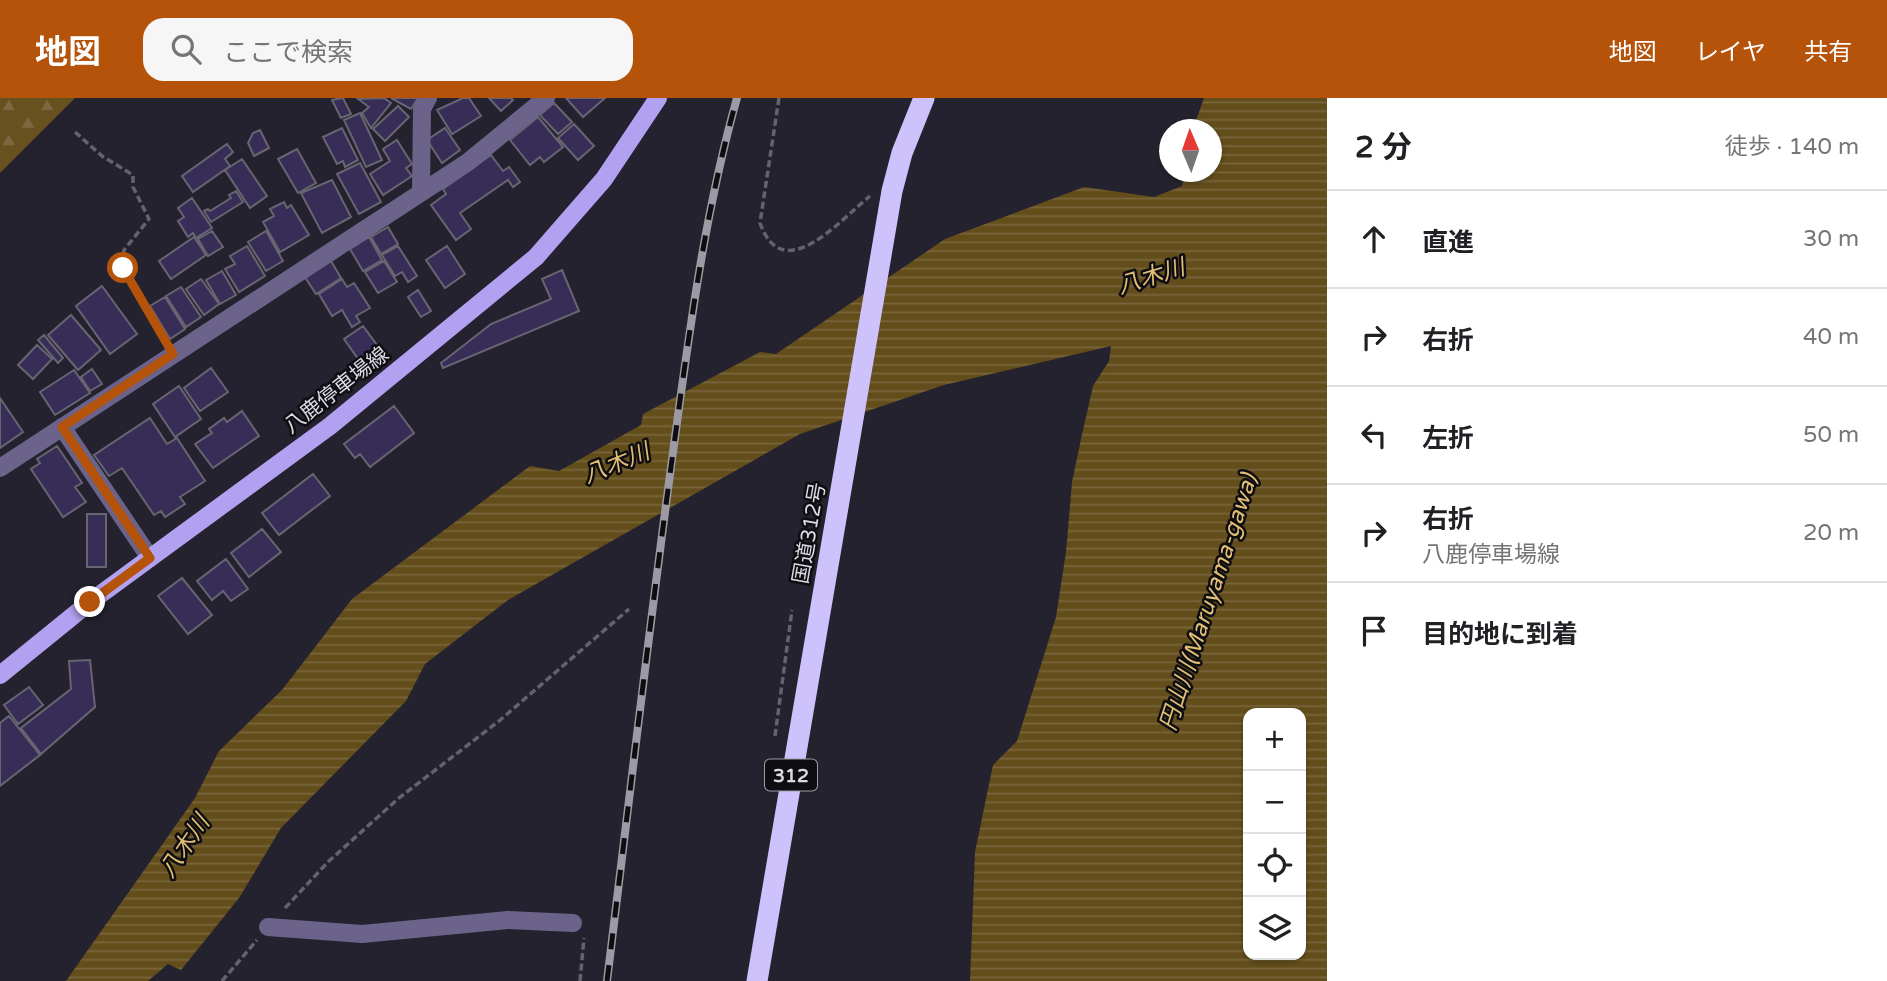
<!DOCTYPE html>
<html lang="ja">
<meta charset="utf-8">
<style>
:root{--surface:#fff;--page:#f6f6f6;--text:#202124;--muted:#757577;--line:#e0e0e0;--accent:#b45309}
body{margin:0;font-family:"Varela Round","Noto Sans JP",sans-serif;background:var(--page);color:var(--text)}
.controls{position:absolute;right:21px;bottom:21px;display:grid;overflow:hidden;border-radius:14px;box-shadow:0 2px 5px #0004}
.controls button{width:63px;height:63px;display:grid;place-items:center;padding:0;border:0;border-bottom:2px solid var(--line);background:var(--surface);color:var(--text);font:35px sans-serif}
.compass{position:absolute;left:1159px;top:21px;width:63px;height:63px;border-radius:50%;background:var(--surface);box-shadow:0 2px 5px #0004;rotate:358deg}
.stop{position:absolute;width:21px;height:21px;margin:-16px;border:5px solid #b45309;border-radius:50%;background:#fff}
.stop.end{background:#b45309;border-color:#fff;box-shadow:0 2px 7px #0008}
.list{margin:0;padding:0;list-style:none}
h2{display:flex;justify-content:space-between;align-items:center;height:91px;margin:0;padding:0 28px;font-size:30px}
h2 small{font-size:23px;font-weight:400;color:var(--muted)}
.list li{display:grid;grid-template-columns:46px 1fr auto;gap:21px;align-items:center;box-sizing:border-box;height:98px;padding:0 28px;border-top:2px solid var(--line)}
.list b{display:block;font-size:26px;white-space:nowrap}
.list p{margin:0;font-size:23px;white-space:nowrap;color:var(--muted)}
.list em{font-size:23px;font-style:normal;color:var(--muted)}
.icon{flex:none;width:38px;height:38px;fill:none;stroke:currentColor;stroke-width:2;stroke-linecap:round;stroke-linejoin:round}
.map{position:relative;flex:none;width:1327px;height:883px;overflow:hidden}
header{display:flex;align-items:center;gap:42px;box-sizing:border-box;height:98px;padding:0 35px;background:var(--accent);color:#fff}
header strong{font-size:33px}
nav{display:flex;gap:38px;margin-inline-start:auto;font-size:24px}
.search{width:490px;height:63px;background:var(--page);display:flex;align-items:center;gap:18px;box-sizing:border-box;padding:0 24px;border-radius:21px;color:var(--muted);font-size:26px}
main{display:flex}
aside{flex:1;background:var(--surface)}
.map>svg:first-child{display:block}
.forest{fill:url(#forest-firs)}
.water{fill:url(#water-rules);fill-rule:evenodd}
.building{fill:#372d57;stroke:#676572;stroke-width:2}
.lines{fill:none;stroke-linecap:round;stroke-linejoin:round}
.path{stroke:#64626d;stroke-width:3.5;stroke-dasharray:7 3.5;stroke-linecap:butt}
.minor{stroke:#6b6389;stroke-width:18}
.major{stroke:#b2a1f0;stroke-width:18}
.highway{stroke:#cdc2fb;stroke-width:21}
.rail-casing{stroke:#9c9aa3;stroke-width:8}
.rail{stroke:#0d0d12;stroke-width:5;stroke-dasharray:16;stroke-linecap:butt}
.route{stroke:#b45309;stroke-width:9}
.labels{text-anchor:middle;stroke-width:5;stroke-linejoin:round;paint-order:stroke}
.shield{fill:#0d0d12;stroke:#9d9ca3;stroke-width:2}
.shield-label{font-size:19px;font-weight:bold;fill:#dbd9e1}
.street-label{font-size:21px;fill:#dbd9e1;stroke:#0d0d12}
.water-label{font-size:23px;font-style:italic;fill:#e2be73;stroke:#0d0d12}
</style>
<header>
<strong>地図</strong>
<div class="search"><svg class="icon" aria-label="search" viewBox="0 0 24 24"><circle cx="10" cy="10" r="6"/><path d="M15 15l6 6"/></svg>ここで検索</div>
<nav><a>地図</a><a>レイヤ</a><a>共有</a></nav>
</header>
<main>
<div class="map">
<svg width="1327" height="883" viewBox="0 0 1327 883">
<defs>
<pattern id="forest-firs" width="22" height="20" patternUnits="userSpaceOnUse" patternTransform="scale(1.75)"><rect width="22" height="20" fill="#67511f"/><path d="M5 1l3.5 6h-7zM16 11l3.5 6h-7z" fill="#7c693f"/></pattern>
<pattern id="water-rules" width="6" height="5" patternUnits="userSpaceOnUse" patternTransform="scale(1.75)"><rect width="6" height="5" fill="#634d1b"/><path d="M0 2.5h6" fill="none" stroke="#79663c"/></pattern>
</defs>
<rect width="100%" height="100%" fill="#24222e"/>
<path class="forest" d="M 0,0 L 75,0 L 0,75 Z"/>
<path class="water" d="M 1204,0 L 1327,0 L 1327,883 L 970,883 L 975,754 L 993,667 L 1017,643 L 1056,519 L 1066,454 L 1072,384 L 1081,341 L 1093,288 L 1109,263 L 1111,248 L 944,287 L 800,336 L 508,502 L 425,566 L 406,603 L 281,730 L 239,800 L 181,872 L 168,866 L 148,883 L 66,883 L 195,700 L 219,653 L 282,592 L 352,501 L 530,368 L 559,373 L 641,327 L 643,316 L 760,254 L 776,256 L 945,141 L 1084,89 L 1154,99 L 1182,88 L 1184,74 L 1212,74 L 1212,32 L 1193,31 ZM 1248,615 L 1301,615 L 1301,857 L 1248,857 Z"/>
<path class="building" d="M 343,0 L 351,16 L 341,20 L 332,2 Z
M 384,0 L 391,5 L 371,30 L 362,15 L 369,9 L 358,1 Z
M 391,0 L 418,0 L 411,11 Z
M 463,0 L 469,0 L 481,18 L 452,36 L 437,12 Z
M 489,0 L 511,0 L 513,2 L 501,13 Z
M 566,0 L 605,0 L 583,19 Z
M 554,5 L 572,24 L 558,36 L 540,17 Z
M 398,8 L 409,19 L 385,43 L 373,31 Z
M 360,15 L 382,62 L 366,69 L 344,22 Z
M 538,19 L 563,49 L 544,64 L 540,59 L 530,67 L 510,42 Z
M 574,26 L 594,48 L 578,62 L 558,40 Z
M 342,30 L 358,62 L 345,69 L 343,63 L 337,66 L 323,39 Z
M 445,30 L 460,52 L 442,65 L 427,42 Z
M 260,32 L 269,50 L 254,58 L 248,45 L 253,35 Z
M 397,42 L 412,66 L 406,70 L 412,78 L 383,97 L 370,76 L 390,63 L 383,51 Z
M 227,46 L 233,54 L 225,61 L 230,68 L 193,94 L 182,78 Z
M 297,51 L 316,85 L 298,95 L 278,61 Z
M 491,57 L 503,73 L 509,69 L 520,84 L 513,89 L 508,82 L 460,115 L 471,131 L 456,142 L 431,107 L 446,96 L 443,91 Z
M 242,61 L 267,98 L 250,110 L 225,72 Z
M 360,65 L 381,104 L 359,116 L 337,76 Z
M 332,82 L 351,119 L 322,135 L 301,95 Z
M 236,93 L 243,104 L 211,124 L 204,113 L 208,111 L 210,113 L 231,100 L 229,97 Z
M 192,100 L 212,130 L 196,140 L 193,135 L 188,139 L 178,123 L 184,119 L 178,110 Z
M 284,104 L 287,110 L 291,107 L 309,137 L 280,154 L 263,124 L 274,118 L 270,111 Z
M 388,129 L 398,146 L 381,156 L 371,139 Z
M 212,133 L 223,149 L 208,158 L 198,141 Z
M 266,133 L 283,163 L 266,173 L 248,144 Z
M 194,139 L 206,157 L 171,181 L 159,163 Z
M 369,139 L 382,162 L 363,173 L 350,151 Z
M 247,148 L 265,178 L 239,194 L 225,171 L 235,166 L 230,158 Z
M 398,148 L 417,178 L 408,184 L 402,174 L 395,178 L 382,157 Z
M 447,148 L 465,176 L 445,190 L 426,162 Z
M 331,163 L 341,180 L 316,196 L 305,179 Z
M 384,163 L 397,184 L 378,195 L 365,174 Z
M 562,172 L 579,213 L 443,270 L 441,265 L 491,226 L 551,201 L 542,181 Z
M 222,173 L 236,197 L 220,206 L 206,182 Z
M 201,181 L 219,206 L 204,217 L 186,191 Z
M 342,181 L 347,189 L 354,185 L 370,210 L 356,218 L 360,224 L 352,229 L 342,212 L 332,218 L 319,196 Z
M 102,188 L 137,236 L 110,256 L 76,208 Z
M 181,189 L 201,219 L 186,229 L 166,198 Z
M 418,192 L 431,213 L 421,219 L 408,199 Z
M 165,199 L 185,231 L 170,241 L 150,208 Z
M 71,217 L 101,252 L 78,272 L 48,237 Z
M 363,228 L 380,251 L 361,265 L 344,241 Z
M 44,237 L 63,260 L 58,265 L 38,242 Z
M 37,247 L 52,261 L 33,281 L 18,267 Z
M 211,270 L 228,294 L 200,313 L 184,290 Z
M 92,271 L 102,286 L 90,293 L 81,279 Z
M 74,272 L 90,295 L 55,317 L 40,294 Z
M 179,288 L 201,321 L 175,339 L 153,306 Z
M 0,300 L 23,334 L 0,350 Z
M 394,308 L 414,335 L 370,369 L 360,356 L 355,360 L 344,346 Z
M 242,313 L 259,338 L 213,370 L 195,346 L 212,335 L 209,331 L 224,320 L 227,324 Z
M 150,320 L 167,346 L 177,340 L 205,383 L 180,399 L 185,406 L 165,419 L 161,413 L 154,417 L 122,370 L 109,378 L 94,357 Z
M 57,348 L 82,385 L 75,389 L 86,404 L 63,419 L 31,371 L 40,365 L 37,361 Z
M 313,376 L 330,398 L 279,437 L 262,415 Z
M 87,416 L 106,416 L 106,469 L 87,469 Z
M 262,431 L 281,454 L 249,479 L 231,455 Z
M 226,461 L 248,491 L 231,503 L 223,493 L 212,502 L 197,483 Z
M 182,480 L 212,517 L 188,536 L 158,498 Z
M 90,562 L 95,609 L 41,656 L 21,630 L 71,591 L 69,563 Z
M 29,589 L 43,607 L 18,626 L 4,607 Z
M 9,618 L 40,657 L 0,688 L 0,625 Z"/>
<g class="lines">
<path class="path" d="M 779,0 L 760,125 C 783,190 840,122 870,98
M 75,34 L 102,58 L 133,77 L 133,89 L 149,121 L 124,152 L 123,170 L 163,239
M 775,638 L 792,512
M 285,810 L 329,763 L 399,700 L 499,623 L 629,511
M 222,883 L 257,842
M 580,883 L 584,840"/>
<path class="minor" d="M 421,93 L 422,11 L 428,0
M 62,329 L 150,460
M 0,370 L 468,64 L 546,0
M 268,829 L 362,836 L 508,822 L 573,825"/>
<path class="major" d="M 0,577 L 90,504 L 330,328 L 536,159 L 604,81 L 658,0"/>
<path class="highway" d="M 757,883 L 892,93 L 902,55 L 924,0"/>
<defs>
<path id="rail" d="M 607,883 C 628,712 648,540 671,369 C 688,244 703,121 737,0"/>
</defs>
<use href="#rail" class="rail-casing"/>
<use href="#rail" class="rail"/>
</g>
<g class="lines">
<path class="route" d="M 90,504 L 150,460 L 62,329 L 173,256 L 123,170"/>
</g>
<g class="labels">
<rect class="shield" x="765" y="661.5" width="52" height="31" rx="5"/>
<g class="shield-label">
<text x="791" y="684">312</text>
</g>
<g class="street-label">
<text transform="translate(336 292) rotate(-38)" y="7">八鹿停車場線</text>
<text transform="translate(809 435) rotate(-80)" y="7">国道312号</text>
</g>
<g class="water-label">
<text transform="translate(1151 178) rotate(-17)" y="8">八木川</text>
<text transform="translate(616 365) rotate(-22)" y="8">八木川</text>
<text transform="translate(1208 504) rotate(-72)" y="8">円山川(Maruyama-gawa)</text>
<text transform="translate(184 748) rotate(-56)" y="8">八木川</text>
</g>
</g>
</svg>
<div class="controls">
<button>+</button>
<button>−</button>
<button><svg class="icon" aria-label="locate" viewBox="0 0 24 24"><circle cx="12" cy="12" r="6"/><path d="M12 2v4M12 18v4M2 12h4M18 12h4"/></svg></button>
<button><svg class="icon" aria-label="layers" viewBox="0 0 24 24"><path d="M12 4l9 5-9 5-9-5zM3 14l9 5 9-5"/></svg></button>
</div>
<svg class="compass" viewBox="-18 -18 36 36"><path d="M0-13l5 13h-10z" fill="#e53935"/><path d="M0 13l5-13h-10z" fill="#757577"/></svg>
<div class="stop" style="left:123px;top:170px"></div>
<div class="stop end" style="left:90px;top:504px"></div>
</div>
<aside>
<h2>2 分<small>徒歩 · 140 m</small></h2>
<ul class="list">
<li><svg class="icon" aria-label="ahead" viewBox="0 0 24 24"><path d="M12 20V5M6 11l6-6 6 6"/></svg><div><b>直進</b></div><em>30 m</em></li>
<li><svg class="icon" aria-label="right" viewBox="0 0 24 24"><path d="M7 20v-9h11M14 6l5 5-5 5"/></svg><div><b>右折</b></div><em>40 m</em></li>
<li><svg class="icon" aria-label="left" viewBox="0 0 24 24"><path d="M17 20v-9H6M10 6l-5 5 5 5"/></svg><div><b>左折</b></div><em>50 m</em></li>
<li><svg class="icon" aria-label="right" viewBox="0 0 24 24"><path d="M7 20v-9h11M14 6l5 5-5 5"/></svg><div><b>右折</b><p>八鹿停車場線</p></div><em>20 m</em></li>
<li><svg class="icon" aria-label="arrive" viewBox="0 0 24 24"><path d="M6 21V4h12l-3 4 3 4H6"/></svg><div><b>目的地に到着</b></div></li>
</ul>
</aside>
</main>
